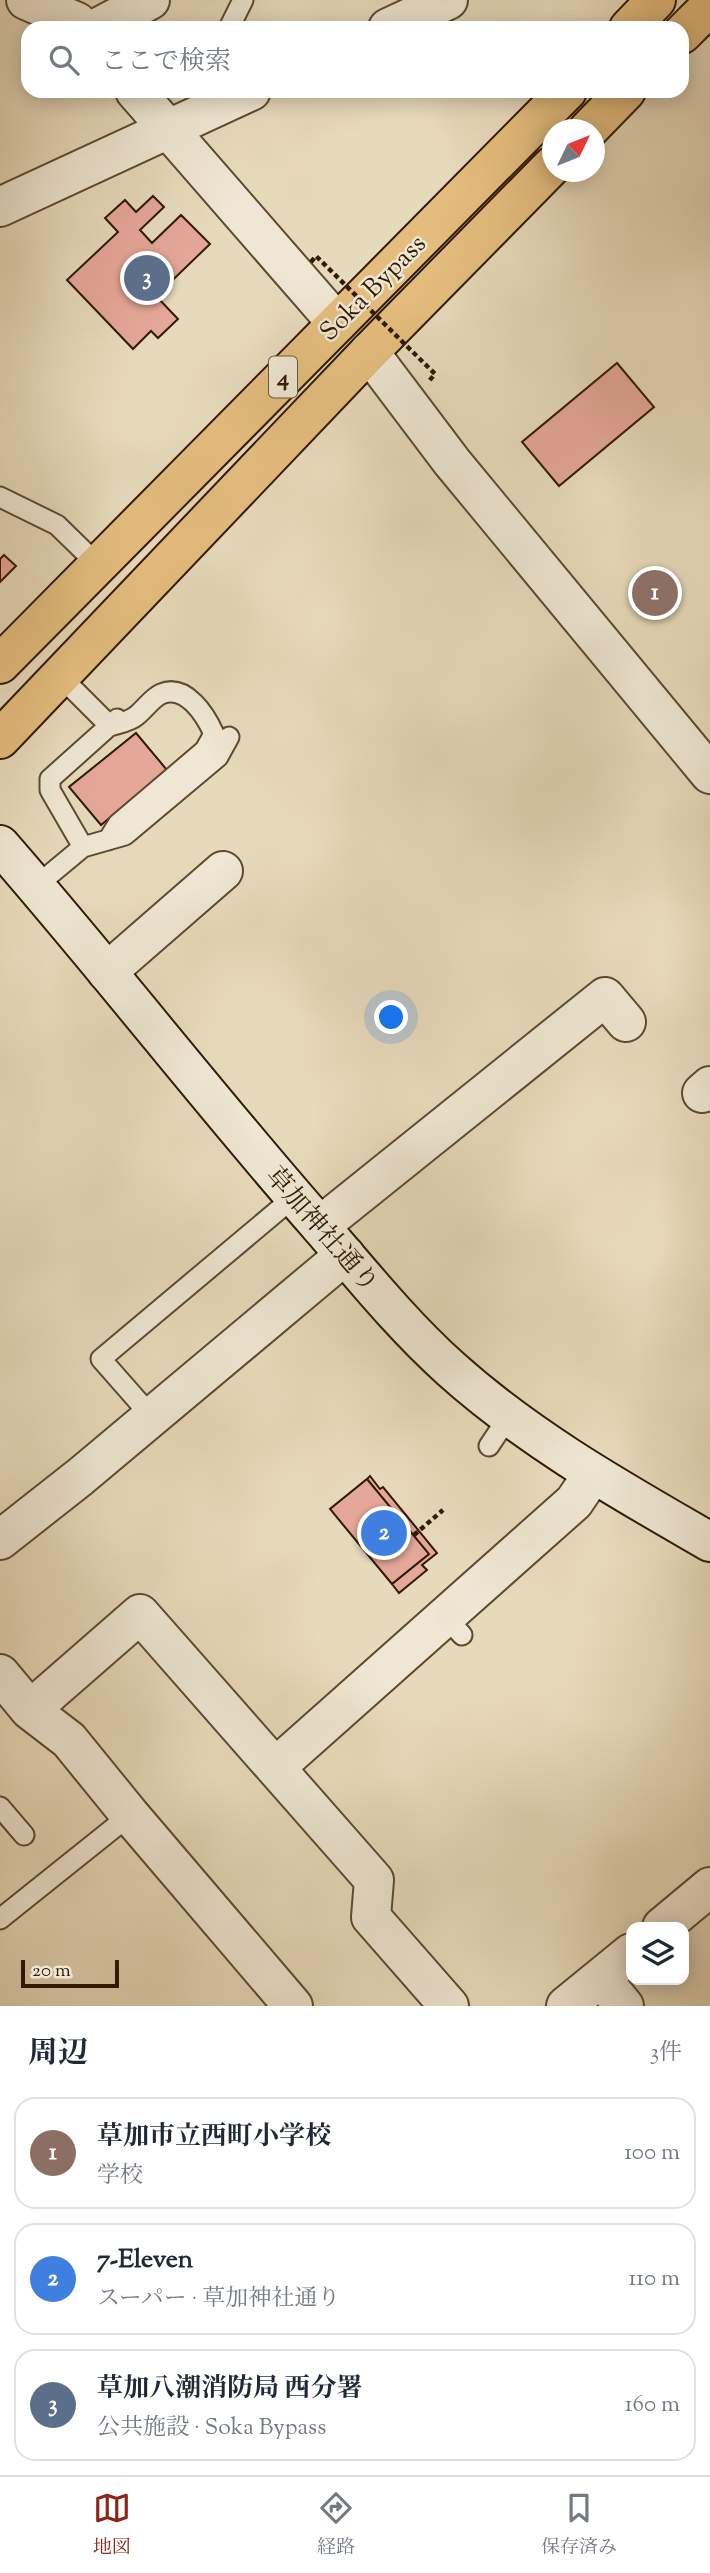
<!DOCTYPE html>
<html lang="ja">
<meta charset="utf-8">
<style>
:root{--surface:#fff;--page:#f2f2f3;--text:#1f2937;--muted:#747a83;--line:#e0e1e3;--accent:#8f2418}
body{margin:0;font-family:"Sorts Mill Goudy","Noto Serif JP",serif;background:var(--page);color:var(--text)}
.controls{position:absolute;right:21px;bottom:21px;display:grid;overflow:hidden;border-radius:14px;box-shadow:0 4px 18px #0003}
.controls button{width:63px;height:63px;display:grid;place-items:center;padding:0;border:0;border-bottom:2px solid var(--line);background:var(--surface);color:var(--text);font:35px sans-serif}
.compass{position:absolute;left:542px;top:119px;width:63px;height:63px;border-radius:50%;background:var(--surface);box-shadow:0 4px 18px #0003;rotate:47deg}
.scale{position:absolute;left:21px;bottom:18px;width:98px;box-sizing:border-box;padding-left:7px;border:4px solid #301a03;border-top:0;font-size:19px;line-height:24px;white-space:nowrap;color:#301a03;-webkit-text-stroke:5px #efe7d3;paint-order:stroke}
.you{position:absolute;left:392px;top:1018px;width:24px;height:24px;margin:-18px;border:5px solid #fff;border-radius:50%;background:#1a73e8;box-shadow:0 0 0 10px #1a73e833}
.badge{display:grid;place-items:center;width:46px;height:46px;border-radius:50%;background:var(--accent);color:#fff;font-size:23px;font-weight:700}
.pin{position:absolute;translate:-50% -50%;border:4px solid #fff;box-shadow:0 2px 7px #0006}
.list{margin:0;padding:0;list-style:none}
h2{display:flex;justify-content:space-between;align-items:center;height:91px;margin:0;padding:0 28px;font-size:30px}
h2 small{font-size:23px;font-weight:400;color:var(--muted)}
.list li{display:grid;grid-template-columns:46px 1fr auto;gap:21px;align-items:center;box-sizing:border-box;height:112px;margin:0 14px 14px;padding:0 14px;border:2px solid var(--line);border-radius:21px}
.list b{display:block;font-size:26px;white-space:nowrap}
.list p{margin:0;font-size:23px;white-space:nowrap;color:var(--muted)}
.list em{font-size:23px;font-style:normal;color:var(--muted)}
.icon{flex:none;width:38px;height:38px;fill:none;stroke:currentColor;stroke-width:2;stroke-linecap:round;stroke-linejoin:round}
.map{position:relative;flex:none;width:710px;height:2006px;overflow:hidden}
.search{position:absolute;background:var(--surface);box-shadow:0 4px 18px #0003;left:21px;right:21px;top:21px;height:77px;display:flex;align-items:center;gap:18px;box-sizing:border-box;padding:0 24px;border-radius:21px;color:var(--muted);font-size:26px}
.sheet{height:469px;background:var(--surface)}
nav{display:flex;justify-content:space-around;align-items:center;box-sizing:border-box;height:98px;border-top:2px solid var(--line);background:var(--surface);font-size:19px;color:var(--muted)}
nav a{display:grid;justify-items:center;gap:4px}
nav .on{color:var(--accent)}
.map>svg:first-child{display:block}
.building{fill:#e5a798;stroke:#301a03;stroke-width:2}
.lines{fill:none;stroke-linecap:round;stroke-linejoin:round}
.lane-casing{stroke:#5e4a31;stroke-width:23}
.street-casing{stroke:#5e4a31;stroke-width:42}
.secondary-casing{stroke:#301a03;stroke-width:42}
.highway-casing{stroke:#301a03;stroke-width:42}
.path{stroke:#301a03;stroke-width:4.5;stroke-dasharray:5 3.5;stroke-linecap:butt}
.lane{stroke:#efe7d3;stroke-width:19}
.street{stroke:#efe7d3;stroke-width:38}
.secondary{stroke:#efe7d3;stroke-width:38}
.highway{stroke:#e4bd7e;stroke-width:38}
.path-bridge{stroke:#301a03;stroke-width:4.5;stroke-dasharray:5 3.5;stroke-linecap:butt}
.labels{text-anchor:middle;stroke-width:5;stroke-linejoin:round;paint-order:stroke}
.shield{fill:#efe7d3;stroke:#695841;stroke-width:2}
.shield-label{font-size:24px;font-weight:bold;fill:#301a03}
.street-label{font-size:26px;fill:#301a03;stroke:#efe7d3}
</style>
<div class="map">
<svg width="710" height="2006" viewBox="0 0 710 2006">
<rect width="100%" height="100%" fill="#e7dabb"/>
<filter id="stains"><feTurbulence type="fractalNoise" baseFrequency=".00286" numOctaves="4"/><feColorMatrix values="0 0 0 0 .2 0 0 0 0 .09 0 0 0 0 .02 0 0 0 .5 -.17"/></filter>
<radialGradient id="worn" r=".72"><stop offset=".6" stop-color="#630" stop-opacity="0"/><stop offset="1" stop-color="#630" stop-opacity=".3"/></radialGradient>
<path class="building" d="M 153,196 L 164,207 L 140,230 L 152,243 L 181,215 L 210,244 L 156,296 L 178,319 L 158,338 L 151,331 L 133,349 L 67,280 L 118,232 L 105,218 L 125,200 L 136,212 Z
M 617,363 L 654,407 L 559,486 L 522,442 Z
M 4,555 L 16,566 L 0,582 L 0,559 Z
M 136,733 L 167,770 L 101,825 L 69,787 Z
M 370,1476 L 380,1489 L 383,1487 L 437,1553 L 422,1565 L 427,1570 L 399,1593 L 392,1584 L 429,1554 L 367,1479 Z
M 367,1479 L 429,1554 L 392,1584 L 330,1509 Z"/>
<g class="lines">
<defs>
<path id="lane" d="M 229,28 L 243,0
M 0,497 L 57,525 L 97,564
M 60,676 L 110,726
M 108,840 L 118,824 L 205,750 L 214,734 C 206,716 186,683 161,694 C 152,698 144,710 136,716 C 129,722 118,723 110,726
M 83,847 L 50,790 L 50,779 L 117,719
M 36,886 L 83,847 L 125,835 L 218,757 L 229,737
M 152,1417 L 101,1359 L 294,1197
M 489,1446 L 509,1416
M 445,1616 L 462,1635
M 0,1807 L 24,1835
M 0,1919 L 130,1815"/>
<path id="street" d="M 26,0 L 77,22 L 82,28
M 97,28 L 150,0
M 388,28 L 448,0
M 135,91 L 337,323
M 0,207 L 251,91
M 369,352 L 452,462 L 710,774
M 107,972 L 223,871
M 702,1093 L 710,1086
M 320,1226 L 605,997 L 626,1022
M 0,1540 L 80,1477 L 345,1255
M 0,1674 L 30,1710 L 69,1740 L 130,1815 L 293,2006
M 30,1710 L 140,1614 L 374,1880 L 371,1917 L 449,2006
M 276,1767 L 574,1502 L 593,1474
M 662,1927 L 710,1887
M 601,1978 L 624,2006
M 566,2006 L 631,1953"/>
<path id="secondary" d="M 0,845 C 109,970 210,1101 319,1225 C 362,1275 403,1326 451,1369 C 529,1439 620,1490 710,1542"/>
<path id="highway" d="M 629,28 L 656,0
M 682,34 L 710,6
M 588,130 L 626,91
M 0,664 L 567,91
M 0,739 L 369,352 L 552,166"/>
</defs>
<use href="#lane" class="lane-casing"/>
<use href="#street" class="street-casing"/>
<use href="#secondary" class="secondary-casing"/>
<use href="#highway" class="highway-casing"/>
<path class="path" d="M 414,1535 L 443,1510"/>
<use href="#lane" class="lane"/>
<use href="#street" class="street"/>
<use href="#secondary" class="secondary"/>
<use href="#highway" class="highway"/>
<path class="path-bridge" d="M 311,262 L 316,256 L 435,374 L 429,381"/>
</g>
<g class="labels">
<rect class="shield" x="269" y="356.5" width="28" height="41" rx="5"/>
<g class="shield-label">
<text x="283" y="385">4</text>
</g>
<g class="street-label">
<text transform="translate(372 287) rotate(-45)" y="9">Soka Bypass</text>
<text transform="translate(323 1229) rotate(49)" y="9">草加神社通り</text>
</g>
</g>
<rect width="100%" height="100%" filter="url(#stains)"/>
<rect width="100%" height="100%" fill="url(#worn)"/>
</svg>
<div class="controls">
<button><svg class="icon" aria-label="layers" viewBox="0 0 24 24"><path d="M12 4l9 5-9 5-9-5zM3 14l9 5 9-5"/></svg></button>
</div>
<svg class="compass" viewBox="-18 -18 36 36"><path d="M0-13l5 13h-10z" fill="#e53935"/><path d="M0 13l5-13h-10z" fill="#747a83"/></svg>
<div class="scale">20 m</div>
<div class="you"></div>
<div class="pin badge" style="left:655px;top:593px;background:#8d6e63">1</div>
<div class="pin badge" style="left:384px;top:1533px;background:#3f7fe0">2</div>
<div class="pin badge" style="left:147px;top:278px;background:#5c6f8a">3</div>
<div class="search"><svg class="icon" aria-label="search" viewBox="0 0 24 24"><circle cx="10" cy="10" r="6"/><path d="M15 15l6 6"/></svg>ここで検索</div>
</div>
<section class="sheet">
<h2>周辺<small>3件</small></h2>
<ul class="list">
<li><span class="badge" style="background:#8d6e63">1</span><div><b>草加市立西町小学校</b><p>学校</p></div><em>100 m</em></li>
<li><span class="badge" style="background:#3f7fe0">2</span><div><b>7-Eleven</b><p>スーパー · 草加神社通り</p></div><em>110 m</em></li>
<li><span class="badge" style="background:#5c6f8a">3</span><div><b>草加八潮消防局 西分署</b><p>公共施設 · Soka Bypass</p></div><em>160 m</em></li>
</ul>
</section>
<nav>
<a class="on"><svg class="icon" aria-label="map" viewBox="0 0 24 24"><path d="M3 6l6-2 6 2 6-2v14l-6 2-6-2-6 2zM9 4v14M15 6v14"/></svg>地図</a>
<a><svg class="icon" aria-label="directions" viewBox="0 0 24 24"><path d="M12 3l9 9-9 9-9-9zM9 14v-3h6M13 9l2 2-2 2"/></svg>経路</a>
<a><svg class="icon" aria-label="saved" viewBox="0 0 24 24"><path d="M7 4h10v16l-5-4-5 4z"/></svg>保存済み</a>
</nav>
